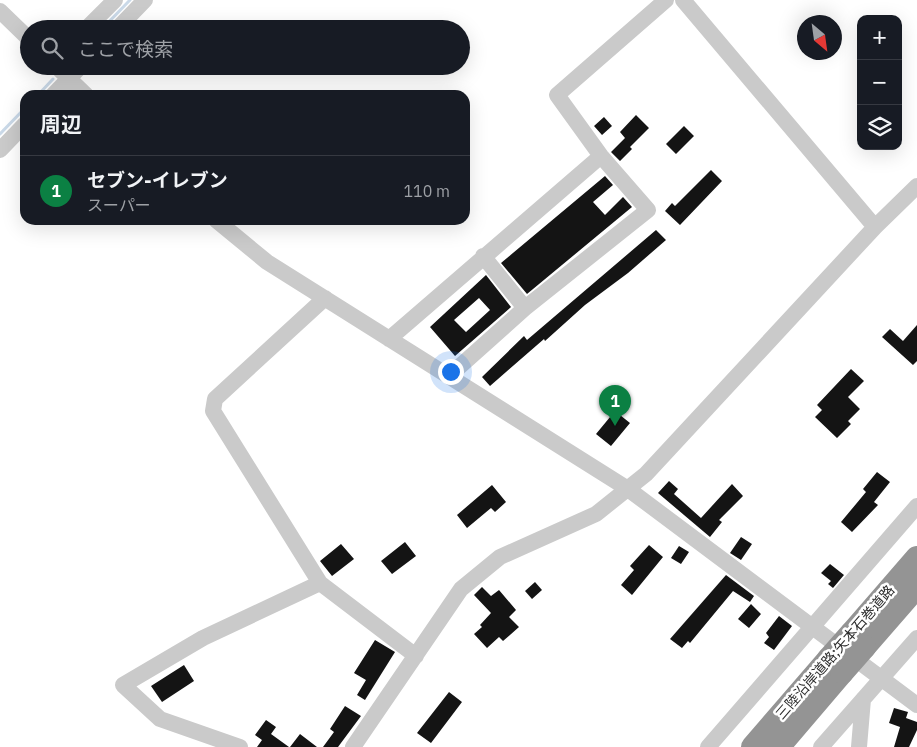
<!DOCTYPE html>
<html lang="ja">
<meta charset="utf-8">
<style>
:root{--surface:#171b24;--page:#242831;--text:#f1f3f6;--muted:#9ea1a6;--line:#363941;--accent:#0b8043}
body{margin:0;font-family:"IBM Plex Sans","Noto Sans JP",sans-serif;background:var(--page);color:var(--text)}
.controls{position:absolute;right:15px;top:15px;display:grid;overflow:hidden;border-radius:10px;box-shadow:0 5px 20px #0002}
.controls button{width:45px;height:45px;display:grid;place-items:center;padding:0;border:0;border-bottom:1px solid var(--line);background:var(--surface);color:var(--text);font:25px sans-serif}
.compass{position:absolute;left:797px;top:15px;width:45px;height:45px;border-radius:50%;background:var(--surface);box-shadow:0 5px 20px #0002;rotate:151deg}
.you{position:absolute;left:450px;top:371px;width:18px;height:18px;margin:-12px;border:4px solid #fff;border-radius:50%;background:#1a73e8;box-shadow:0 0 0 8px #1a73e833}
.badge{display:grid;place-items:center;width:32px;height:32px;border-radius:50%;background:var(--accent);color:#fff;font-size:16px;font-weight:700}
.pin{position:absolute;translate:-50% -41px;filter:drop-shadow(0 1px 2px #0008)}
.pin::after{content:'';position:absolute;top:26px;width:18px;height:15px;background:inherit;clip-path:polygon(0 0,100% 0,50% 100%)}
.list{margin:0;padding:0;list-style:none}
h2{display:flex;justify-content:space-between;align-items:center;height:65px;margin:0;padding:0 20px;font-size:21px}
h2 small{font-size:16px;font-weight:400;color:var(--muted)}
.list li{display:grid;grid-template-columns:32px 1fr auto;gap:15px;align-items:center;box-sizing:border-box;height:70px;padding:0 20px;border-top:1px solid var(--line)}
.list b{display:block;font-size:19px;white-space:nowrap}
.list p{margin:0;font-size:16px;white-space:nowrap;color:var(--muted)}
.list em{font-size:16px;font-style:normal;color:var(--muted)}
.icon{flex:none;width:28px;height:28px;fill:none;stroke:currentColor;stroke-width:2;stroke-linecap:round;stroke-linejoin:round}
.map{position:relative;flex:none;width:917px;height:747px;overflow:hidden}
.search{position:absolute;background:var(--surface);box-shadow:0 5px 20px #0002;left:20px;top:20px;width:450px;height:55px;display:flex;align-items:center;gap:12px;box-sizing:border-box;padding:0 18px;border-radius:28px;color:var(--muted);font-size:19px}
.panel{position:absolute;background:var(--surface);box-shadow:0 5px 20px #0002;left:20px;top:90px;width:450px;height:135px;border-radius:15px}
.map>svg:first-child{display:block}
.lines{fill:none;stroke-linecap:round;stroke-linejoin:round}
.stream{stroke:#cad9e8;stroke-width:3}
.building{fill:#141414;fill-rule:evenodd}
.minor{stroke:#cacaca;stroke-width:16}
.highway{stroke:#949494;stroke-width:24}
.highway-bridge{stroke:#949494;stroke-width:24}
.labels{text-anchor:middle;stroke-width:5;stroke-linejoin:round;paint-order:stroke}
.street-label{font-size:14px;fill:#2d2d2d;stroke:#fff}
</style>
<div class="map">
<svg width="917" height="747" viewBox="0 0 917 747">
<rect width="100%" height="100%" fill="#fff"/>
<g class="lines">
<path class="stream" d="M 102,29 L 130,0
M 38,95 L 53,79
M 0,134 L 25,108"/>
</g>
<path class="building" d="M 636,115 L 649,128 L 630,147 L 632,149 L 620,161 L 611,152 L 625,138 L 620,132 Z
M 604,117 L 612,126 L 602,135 L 594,126 Z
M 684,126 L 694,136 L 676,154 L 666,144 Z
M 711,170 L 722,181 L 680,225 L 665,211 L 672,203 L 675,206 Z
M 605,176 L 613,185 L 593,202 L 605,215 L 623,197 L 632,207 L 527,294 L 501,263 Z
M 656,230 L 666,240 L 628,273 L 585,305 L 545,341 L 544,339 L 490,386 L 482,377 L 524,336 L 527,340 Z
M 486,275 L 511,307 L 455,356 L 430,327 ZM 479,298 L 490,310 L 466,332 L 454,320 Z
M 917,325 L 917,361 L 913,365 L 882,337 L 890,329 L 903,341 Z
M 851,369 L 864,381 L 848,397 L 860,409 L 848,421 L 851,424 L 837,438 L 815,417 L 822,410 L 817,405 Z
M 615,411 L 630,423 L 611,446 L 596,434 Z
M 877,472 L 890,482 L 874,502 L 878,505 L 852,532 L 841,522 L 866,492 L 863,489 Z
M 669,481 L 678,489 L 674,494 L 701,518 L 732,484 L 743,496 L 719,520 L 722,522 L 710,537 L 658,493 Z
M 492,485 L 506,502 L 495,512 L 491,508 L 467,528 L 457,515 Z
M 741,537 L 752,544 L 741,560 L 730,553 Z
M 405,542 L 416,556 L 392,574 L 381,561 Z
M 341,544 L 354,559 L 332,576 L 320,561 Z
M 649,545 L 663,557 L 632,595 L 621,585 L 634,570 L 630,566 Z
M 679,546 L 689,552 L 681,564 L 671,558 Z
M 830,564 L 844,575 L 833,588 L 828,584 L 831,581 L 821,573 Z
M 726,575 L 754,596 L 750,602 L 733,591 L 690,643 L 688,641 L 682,648 L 670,639 Z
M 535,582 L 542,590 L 532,599 L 525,591 Z
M 482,587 L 491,596 L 499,590 L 516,610 L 509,617 L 519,627 L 503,641 L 499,637 L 487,648 L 474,634 L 482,627 L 480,625 L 491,613 L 474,595 Z
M 751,604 L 761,614 L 749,628 L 738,619 Z
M 779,616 L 792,626 L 774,650 L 764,643 L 769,637 L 766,633 Z
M 375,640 L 395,652 L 365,700 L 357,695 L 366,680 L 354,673 Z
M 184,665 L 194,681 L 162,702 L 151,686 Z
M 449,692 L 462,702 L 431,743 L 417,733 Z
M 345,706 L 361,716 L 338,747 L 323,747 L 334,732 L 330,729 Z
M 894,708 L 908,712 L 906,718 L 917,722 L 917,730 L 909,747 L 894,747 L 900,727 L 889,723 Z
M 266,720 L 276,727 L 271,734 L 289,747 L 257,747 L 262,740 L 255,735 Z
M 300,734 L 317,747 L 290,747 Z"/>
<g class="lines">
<path class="minor" d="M 683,0 L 875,227
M 0,11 L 29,39
M 86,29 L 115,0
M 117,29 L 145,0
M 56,66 L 86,95
M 53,95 L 81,66
M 0,150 L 25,124
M 216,220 L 267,262 L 628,489 L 917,705
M 483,256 L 525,308
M 325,298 L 215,399 L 213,411 L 320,583 L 416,656
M 389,339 L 601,156
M 449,376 L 525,308 L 648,210 L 601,156 L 557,95 L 666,0
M 240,747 L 160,719 L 123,685 L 203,638 L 320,583
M 353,747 L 461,589 L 500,557 L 596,514 L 646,474 L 875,227 L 917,186
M 708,747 L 917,506
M 821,747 L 917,638
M 859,747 L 863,699"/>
<path class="highway" d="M 852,633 L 917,558
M 864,647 L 917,586
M 753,747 L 829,659
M 778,747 L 842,672"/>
<path class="highway-bridge" d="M 829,659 L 852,633
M 842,672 L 864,647"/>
</g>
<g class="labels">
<g class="street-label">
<text transform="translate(835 652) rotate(-49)" y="5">三陸沿岸道路;矢本石巻道路</text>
</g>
</g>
</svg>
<div class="controls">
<button>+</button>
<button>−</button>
<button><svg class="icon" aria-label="layers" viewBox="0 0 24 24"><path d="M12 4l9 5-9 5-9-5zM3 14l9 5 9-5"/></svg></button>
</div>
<svg class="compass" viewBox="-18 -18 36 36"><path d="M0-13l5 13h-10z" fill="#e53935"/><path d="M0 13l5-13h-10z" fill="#9ea1a6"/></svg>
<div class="you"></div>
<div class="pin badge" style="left:615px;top:426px">1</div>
<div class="search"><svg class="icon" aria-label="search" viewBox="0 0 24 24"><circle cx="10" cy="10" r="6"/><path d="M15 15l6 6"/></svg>ここで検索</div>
<section class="panel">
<h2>周辺<small></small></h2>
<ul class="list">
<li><span class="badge">1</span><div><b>セブン-イレブン</b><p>スーパー</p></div><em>110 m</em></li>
</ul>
</section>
</div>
